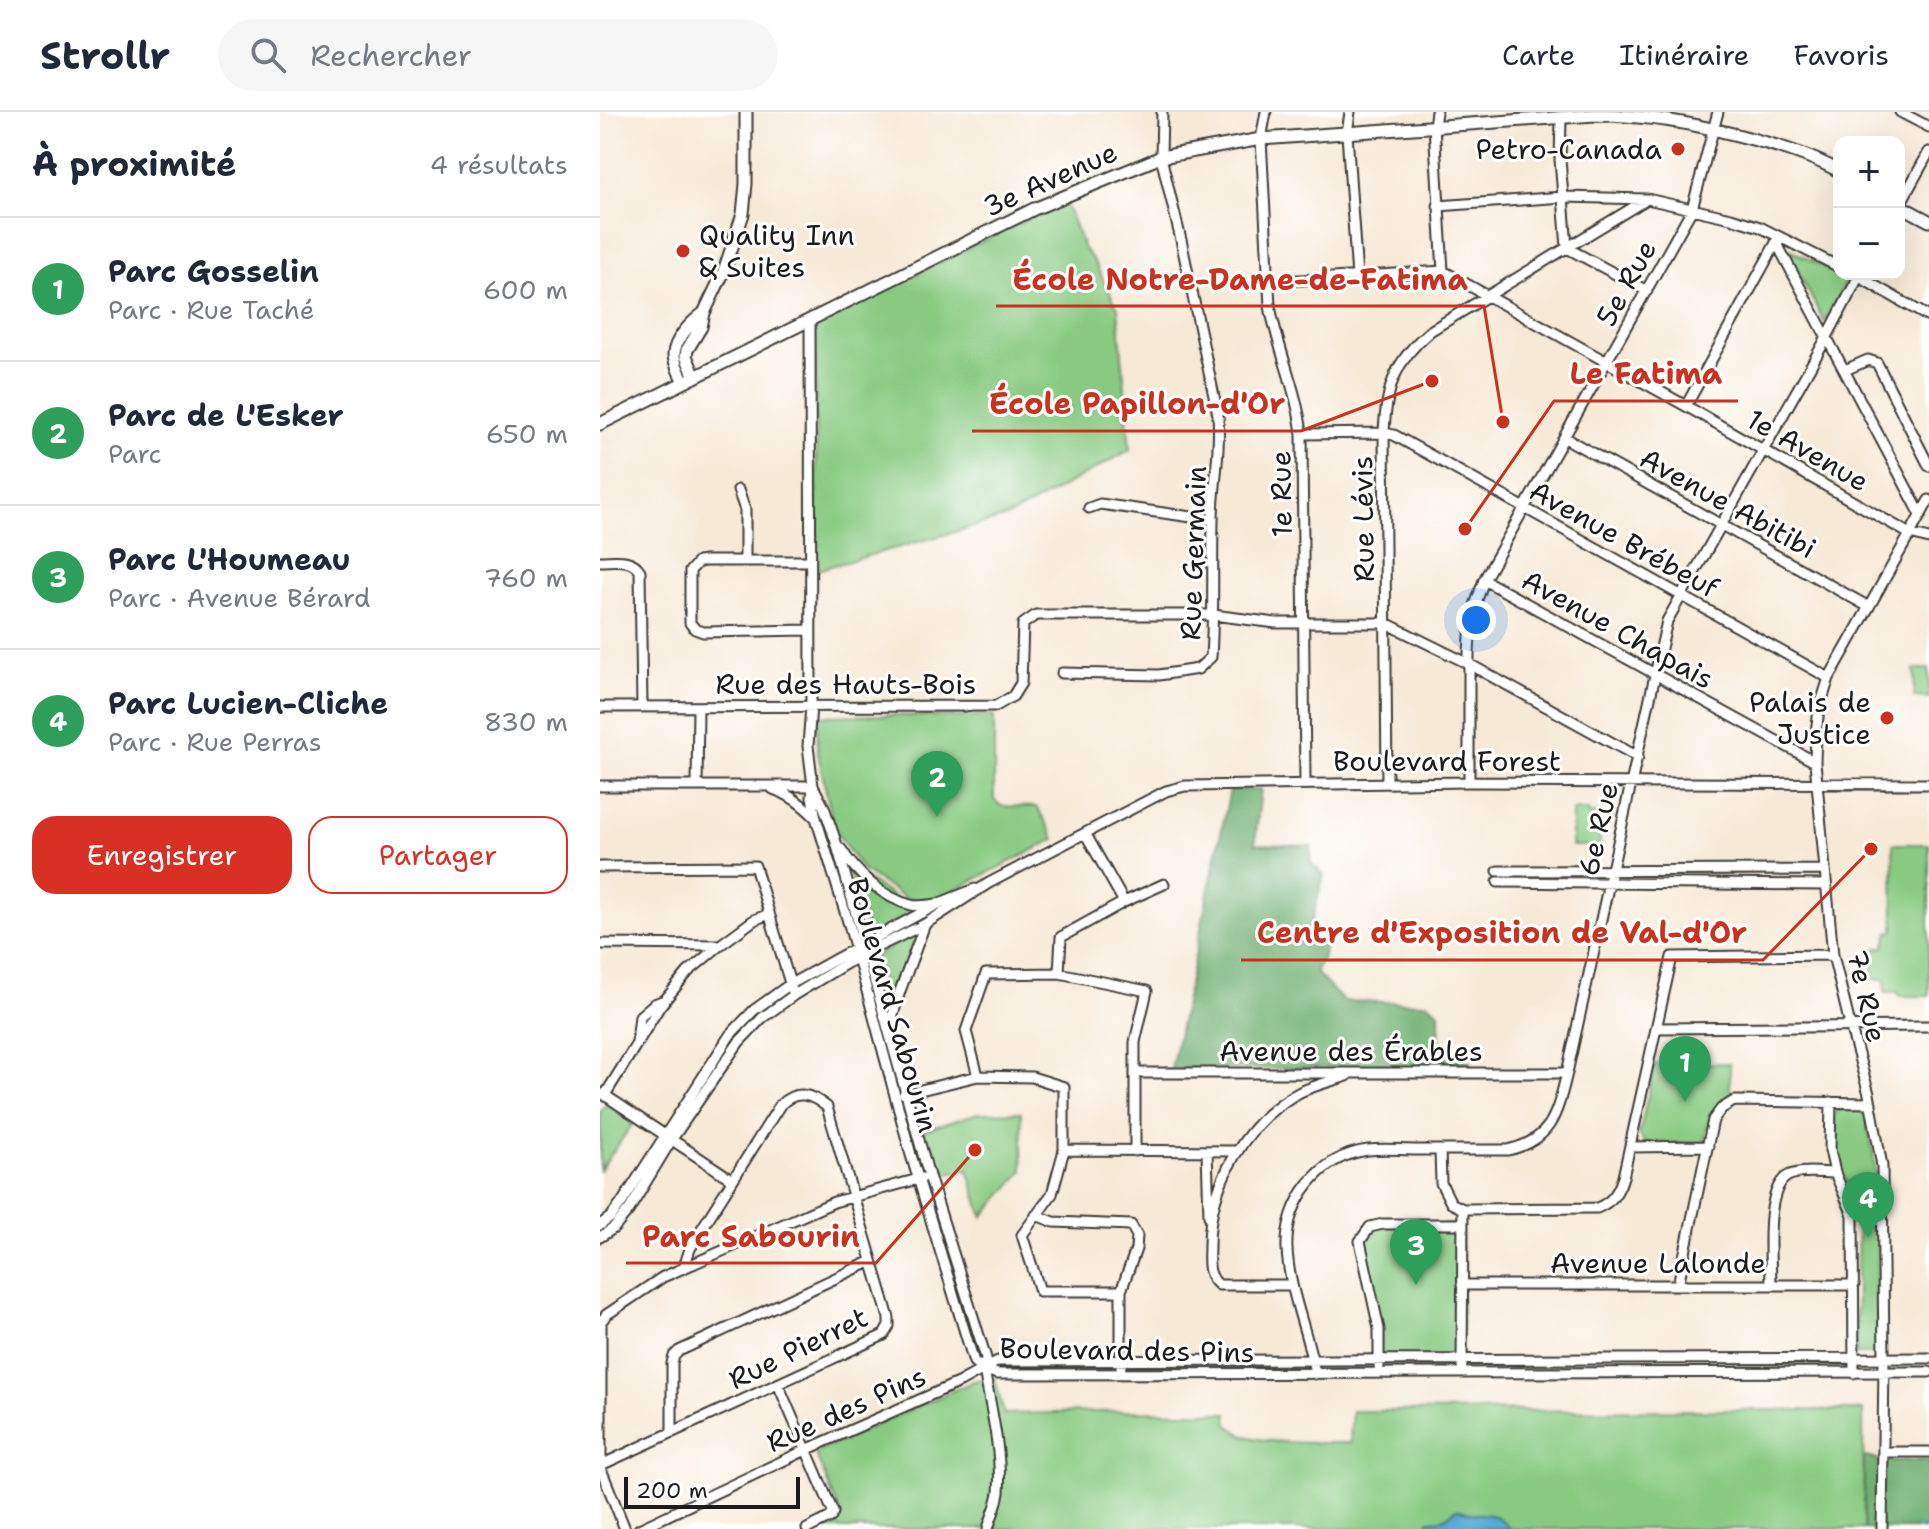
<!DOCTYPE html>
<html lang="fr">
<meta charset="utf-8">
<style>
:root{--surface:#fff;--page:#f6f6f7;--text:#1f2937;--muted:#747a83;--line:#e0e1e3;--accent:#d93025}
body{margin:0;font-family:"Shantell Sans",sans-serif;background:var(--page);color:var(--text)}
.controls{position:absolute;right:24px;top:24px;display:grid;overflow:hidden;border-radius:16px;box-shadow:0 8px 32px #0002}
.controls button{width:72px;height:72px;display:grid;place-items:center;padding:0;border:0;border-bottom:2px solid var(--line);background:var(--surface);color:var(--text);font:40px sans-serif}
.scale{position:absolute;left:24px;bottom:20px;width:176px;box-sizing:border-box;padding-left:8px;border:4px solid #1c1c1c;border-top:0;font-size:22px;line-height:28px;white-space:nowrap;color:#1c1c1c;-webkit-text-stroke:6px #fff;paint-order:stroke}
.you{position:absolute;left:876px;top:508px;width:28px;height:28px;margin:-20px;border:6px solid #fff;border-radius:50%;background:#1a73e8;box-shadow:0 0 0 12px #1a73e833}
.badge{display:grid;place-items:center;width:52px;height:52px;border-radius:50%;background:var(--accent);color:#fff;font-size:26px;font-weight:700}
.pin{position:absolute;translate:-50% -66px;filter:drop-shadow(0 2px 4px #0008)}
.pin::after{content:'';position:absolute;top:42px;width:28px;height:24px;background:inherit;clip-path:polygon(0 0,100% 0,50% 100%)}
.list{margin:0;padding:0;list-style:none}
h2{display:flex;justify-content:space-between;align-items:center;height:104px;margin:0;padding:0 32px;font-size:34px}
h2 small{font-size:26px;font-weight:400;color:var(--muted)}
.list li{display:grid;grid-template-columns:52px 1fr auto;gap:24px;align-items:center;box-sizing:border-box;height:144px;padding:0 32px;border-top:2px solid var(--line)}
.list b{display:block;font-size:30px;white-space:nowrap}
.list p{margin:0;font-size:26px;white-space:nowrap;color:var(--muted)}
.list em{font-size:26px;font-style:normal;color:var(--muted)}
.actions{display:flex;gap:16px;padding:24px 32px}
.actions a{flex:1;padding:18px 0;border:2px solid var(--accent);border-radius:24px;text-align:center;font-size:28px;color:var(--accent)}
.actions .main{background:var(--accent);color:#fff}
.icon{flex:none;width:44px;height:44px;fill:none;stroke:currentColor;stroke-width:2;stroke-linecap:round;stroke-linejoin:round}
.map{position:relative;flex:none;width:1329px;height:1417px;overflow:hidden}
header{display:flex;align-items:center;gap:48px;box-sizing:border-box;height:112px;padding:0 40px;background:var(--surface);border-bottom:2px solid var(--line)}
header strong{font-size:38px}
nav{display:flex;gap:44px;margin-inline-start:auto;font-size:28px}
.search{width:560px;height:72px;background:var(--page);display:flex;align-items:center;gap:20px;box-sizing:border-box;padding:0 28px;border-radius:44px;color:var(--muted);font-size:30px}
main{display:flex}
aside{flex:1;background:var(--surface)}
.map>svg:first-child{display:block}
.green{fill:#89ca82;stroke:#52734f;stroke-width:2}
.forest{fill:#6eae70;stroke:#456546;stroke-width:2}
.water{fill:#59a9d3;stroke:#3a6278;stroke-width:2}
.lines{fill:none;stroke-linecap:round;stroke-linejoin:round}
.stream{stroke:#59a9d3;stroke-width:2}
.minor-casing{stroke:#3d3b38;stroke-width:13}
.major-casing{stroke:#3d3b38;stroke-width:15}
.minor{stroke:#fff;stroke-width:9}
.major{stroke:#fff;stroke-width:11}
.poi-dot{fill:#c8321e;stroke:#fff;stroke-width:3}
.labels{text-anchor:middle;stroke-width:6;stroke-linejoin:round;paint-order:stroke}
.poi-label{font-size:28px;fill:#1c1c1c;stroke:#fff;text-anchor:end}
.street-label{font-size:28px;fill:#1c1c1c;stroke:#fff}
.leader{fill:none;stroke:#c8321e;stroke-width:3}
.callout-dot{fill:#c8321e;stroke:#fff;stroke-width:3}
.callout-label{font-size:30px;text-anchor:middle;font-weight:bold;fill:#c8321e;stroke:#fff;stroke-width:6;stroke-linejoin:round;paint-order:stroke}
</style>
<header>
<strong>Strollr</strong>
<div class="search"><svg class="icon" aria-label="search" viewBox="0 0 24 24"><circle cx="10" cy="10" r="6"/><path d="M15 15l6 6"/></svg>Rechercher</div>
<nav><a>Carte</a><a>Itinéraire</a><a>Favoris</a></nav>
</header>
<main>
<aside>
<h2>À proximité<small>4 résultats</small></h2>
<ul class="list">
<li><span class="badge" style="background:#2e9e5b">1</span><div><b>Parc Gosselin</b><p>Parc · Rue Taché</p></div><em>600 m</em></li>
<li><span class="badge" style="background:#2e9e5b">2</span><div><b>Parc de L'Esker</b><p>Parc</p></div><em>650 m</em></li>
<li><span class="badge" style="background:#2e9e5b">3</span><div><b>Parc L'Houmeau</b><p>Parc · Avenue Bérard</p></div><em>760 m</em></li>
<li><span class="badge" style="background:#2e9e5b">4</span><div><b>Parc Lucien-Cliche</b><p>Parc · Rue Perras</p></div><em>830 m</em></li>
</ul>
<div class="actions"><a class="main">Enregistrer</a><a>Partager</a></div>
</aside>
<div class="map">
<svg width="1329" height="1417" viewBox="0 0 1329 1417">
<rect width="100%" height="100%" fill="#fff"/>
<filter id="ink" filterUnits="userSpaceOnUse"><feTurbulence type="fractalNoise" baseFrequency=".0125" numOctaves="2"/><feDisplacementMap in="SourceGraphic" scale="16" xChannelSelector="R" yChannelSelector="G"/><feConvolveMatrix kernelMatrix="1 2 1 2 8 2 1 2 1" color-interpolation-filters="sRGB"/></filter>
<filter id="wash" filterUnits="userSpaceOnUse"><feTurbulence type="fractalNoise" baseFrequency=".006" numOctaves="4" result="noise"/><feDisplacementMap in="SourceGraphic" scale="32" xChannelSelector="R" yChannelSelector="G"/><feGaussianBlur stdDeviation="1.8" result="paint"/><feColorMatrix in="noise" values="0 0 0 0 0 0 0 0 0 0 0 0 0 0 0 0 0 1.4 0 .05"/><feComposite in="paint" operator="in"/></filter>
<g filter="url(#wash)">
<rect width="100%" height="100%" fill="#f6e9d5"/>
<path class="green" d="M 465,89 L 484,137 L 493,148 L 518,196 L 530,338 L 408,405 L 217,458 L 215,211 Z
M 1190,137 L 1247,168 L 1224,210 L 1188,140 Z
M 1314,557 L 1329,557 L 1329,586 L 1314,585 Z
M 290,603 L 359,605 L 389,603 L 394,605 L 394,688 L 401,694 L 437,695 L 455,727 L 337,787 L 317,788 L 305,786 L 262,758 L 234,716 L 218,642 L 217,604 Z
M 972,698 L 988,698 L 988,702 L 1000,702 L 1000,734 L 972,734 Z
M 1293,732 L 1329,732 L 1329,884 L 1299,884 L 1298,880 L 1285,880 L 1285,867 L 1273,867 L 1272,837 L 1284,835 L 1289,820 L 1294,819 Z
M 246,749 L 261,764 L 316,799 L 268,825 Z
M 314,822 L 316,824 L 289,897 L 274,844 Z
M 1130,951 L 1130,986 C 1110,998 1109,1006 1105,1028 L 1098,1032 L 1045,1031 L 1039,1022 L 1055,952 Z
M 6,992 L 34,1010 L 0,1058 L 0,999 Z
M 1260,995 L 1264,999 L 1273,1040 L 1277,1076 L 1278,1242 L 1256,1242 L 1258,1104 L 1255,1089 L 1235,1045 L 1235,1003 C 1239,993 1251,996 1260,995 Z
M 421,1000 L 423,1059 L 383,1105 L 368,1058 L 335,1063 L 322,1019 L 378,1001 Z
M 862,1112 L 862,1248 L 779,1249 L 779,1217 L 760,1129 L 770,1115 Z
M 705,1251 L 705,1257 L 527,1258 L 527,1252 Z
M 867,1251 L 1051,1251 L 1051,1256 L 867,1257 Z
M 1062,1251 L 1248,1251 L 1248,1256 L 1062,1257 Z
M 412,1252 L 517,1252 L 517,1257 L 393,1258 L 393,1255 L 405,1255 Z
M 395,1267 L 404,1302 L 534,1299 L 627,1301 L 628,1313 C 629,1313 638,1320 639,1321 C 663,1333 722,1331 750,1331 L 752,1299 L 1263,1298 L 1264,1417 L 219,1417 L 242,1405 L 215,1341 L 376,1268 Z"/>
<path class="forest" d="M 661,677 L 655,732 L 711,734 L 711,751 L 724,763 L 713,804 L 709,831 L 724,831 L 723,846 L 715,860 L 743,889 L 828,891 L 839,900 L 840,938 L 871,950 L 871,955 L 571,957 L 630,678 Z
M 1264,1345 L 1290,1349 L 1329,1348 L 1329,1417 L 1264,1417 Z"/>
<path class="water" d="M 856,1397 C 861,1398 866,1400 871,1401 C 891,1404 895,1399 910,1417 L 825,1417 L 829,1408 C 843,1408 846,1407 856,1397 Z"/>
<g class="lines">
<path class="stream" d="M 1318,1417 L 1329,1410"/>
</g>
</g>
<g filter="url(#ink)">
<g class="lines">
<defs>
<path id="minor" d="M 666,0 L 661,27 L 670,194 C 678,238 697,278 702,322 L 705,672
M 750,0 L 747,22 L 757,165
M 836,0 L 834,14 L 843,159
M 1300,0 L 1329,15
M 961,7 L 960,47 L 967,136 L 1047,179
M 838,94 L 963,85 L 1047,87 L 1131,106 L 1160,115 L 1239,155
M 1299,94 L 1329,40
M 1176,130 L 1321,403
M 1256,163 L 1329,205
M 668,170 L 843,159 L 1086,294 L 1310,422 L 1329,427
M 210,208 L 211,594 L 208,634 L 213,674 L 212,685 L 216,706 L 250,816 L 311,1043 L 374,1250 L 384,1257 L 397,1262 L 1329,1260
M 1245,258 L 1268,248 L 1277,251 L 1329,354
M 1086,294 L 1177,129
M 702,322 L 784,321 L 794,323 L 1229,566
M 965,326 L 1269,495
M 138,378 L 145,398 L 145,449
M 489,396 L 500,392 L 613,408
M 0,449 C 15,449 32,445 40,459 L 42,595
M 210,449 L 105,449 L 98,450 L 90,459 L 90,511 L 95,517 L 103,520 L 210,518
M 884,468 L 1215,650
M 462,561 L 559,563 L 598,557 L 611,545 C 614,500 612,454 613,409 C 613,372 621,340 618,303 L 581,128 L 561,45 L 562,0
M 0,595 L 396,594 L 413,584 L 421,571 L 423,512 L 436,503 L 613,503 L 676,511 L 786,511 L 869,552 L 1038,645
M 869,670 L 869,542 L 871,505 L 884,468 L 1092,97 L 1118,0
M 787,671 L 784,321 C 786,275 795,249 830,219 L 1047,87
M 0,674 L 213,674
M 97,674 L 98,595
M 213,674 L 224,695 L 236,730 L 329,1064 L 386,1246 L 384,1257 C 391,1298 402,1340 399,1381 C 397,1393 391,1406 388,1417
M 173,677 C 191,683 203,693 216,706
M 485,721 L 524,790
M 241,737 C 256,761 283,786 311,793 C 319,795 328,793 337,792
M 0,755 L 155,754 L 192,878
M 898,759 L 1224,758
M 898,770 L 1226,773
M 0,832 L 120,833
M 459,861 L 461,825 L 524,790 L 564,772
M 289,916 L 300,879 L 325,812
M 1057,916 L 1329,914
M 37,930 L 40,904 L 54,892 L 62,889
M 536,961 L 967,961
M 378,964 L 366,919 L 386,862 L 459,861 L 547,879 L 535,930 L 535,1039
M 3,982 L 131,1067
M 304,982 L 378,964 L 432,965 L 464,975 L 464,1038 L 452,1082 L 422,1123 L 440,1179 L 521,1179
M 5,983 L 60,894 L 88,860 L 120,833 L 154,808 L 169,802
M 1231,990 L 1230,1038 L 1235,1061 L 1253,1103 L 1254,1261
M 1030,1035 L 1108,1034
M 464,1038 L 638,1039
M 840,1038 L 841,1071 L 851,1091 L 863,1097 L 997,1096 C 1012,1090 1018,1081 1023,1065 L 1072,845 L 1233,843
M 607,1039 L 609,1104
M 436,1103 L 454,1110 L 531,1113 L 537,1124 L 536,1137 L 521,1179 L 521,1255
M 0,1113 L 11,1105 L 21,1092 L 130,923 L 154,898 L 189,873 L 236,847 L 340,791 L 375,777
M 0,1125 L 14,1116 L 29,1098 L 72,1027 L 139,930 L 162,906 L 194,883 L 257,845 L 325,812 L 389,771 L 566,679 L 585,674 L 869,670 L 1329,672
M 692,1173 L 619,1173 C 606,1163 609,1148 609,1133 C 609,1073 646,1008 700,980 C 715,973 732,969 747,964
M 862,1173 L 1254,1173
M 1078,1173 L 1113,1008 L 1121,997 L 1134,989 L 1271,991
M 1171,1173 C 1171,1149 1163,1073 1190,1063 C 1203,1058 1222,1061 1235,1061
M 779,1254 L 779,1217 L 760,1129 L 770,1115 L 783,1112 L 862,1112
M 862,1254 L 863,1097
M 715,1262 C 708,1220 689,1180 687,1137 C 685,1090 719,1044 768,1038 C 784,1036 801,1038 817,1038 C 847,1038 878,1038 908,1038 C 953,1028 957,1000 967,961 L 1067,509 L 1227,225 L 1260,162
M 178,1272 L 233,1400 L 231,1405 L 207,1417
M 72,1320 L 72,1251 L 74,1244 L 79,1239 L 272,1149
M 1284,1340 L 1329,1340
M 1,1353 L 284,1223 L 289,1214 L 289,1206 L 227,995 C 211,982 196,977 180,993 L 101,1118 L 90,1137 L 84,1155
M 25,1417 L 1,1357 L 1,1210 L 6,1203 L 63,1165 L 234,1090 L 322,1066
M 39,1417 L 208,1337 L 360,1270 L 398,1249 L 1329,1246
M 1282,1417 L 1284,1246 L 1282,1054 L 1269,982 L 1250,913 L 1233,843 L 1215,650 L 1216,621 L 1219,597 L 1229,566 L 1329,388"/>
<path id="major" d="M 1299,93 L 1329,109
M 95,265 L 86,244 L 87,238 L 101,215 L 104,201 L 124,159 L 143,102 L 146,72 L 146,0
M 84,270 C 80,262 75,253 74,244 C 73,228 92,210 104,201
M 0,312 L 434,97 L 561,45 L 661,27 L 995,3 C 1048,3 1090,11 1141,24 C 1175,33 1208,42 1239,59"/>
</defs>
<use href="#minor" class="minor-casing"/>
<use href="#major" class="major-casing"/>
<use href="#minor" class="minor"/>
<use href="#major" class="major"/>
</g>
</g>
<g class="poi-dot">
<circle cx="1078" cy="37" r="8"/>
<circle cx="83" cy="139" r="8"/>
<circle cx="1287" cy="606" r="8"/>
</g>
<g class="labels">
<g class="poi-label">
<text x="1062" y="47">Petro-Canada</text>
<text x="99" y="133" text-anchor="start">Quality Inn<tspan x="99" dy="32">&amp; Suites</tspan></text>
<text x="1271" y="600">Palais de<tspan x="1271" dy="32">Justice</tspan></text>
</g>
<g class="street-label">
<text transform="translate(450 67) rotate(-24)" y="10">3e Avenue</text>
<text transform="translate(1026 171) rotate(-61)" y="10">5e Rue</text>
<text transform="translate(1208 338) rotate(30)" y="10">1e Avenue</text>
<text transform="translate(681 382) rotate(-91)" y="10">1e Rue</text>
<text transform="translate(1128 391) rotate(29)" y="10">Avenue Abitibi</text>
<text transform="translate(763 407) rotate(-91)" y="10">Rue Lévis</text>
<text transform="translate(1024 427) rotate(29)" y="10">Avenue Brébeuf</text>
<text transform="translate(593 441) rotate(-88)" y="10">Rue Germain</text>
<text transform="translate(1018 517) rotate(29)" y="10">Avenue Chapais</text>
<text x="246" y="582">Rue des Hauts-Bois</text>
<text x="847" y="659">Boulevard Forest</text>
<text transform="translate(998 717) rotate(-77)" y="10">6e Rue</text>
<text transform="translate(1267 884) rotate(77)" y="10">7e Rue</text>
<text transform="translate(293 893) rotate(74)" y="10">Boulevard Sabourin</text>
<text x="751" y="949">Avenue des Érables</text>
<text x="1058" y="1161">Avenue Lalonde</text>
<text transform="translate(198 1236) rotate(-26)" y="10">Rue Pierret</text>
<text transform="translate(527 1238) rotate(1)" y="10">Boulevard des Pins</text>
<text transform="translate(246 1297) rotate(-24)" y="10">Rue des Pins</text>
</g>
</g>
<path class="leader" d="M903 310L884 194H396M865 417L954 289H1138M832 269L701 319H372M1271 737L1163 848H641M375 1038L276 1151H26"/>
<g class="callout-dot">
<circle cx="903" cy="310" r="8"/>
<circle cx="865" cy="417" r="8"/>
<circle cx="832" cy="269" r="8"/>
<circle cx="1271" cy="737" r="8"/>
<circle cx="375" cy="1038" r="8"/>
</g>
<g class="callout-label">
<text x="640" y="178">École Notre-Dame-de-Fatima</text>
<text x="1046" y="272">Le Fatima</text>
<text x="537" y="302">École Papillon-d'Or</text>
<text x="902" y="831">Centre d'Exposition de Val-d'Or</text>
<text x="151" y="1135">Parc Sabourin</text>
</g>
</svg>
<div class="controls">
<button>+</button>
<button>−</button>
</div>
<div class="scale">200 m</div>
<div class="you"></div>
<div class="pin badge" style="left:1085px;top:990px;background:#2e9e5b">1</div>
<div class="pin badge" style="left:337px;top:705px;background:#2e9e5b">2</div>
<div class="pin badge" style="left:816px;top:1173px;background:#2e9e5b">3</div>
<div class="pin badge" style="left:1268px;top:1126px;background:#2e9e5b">4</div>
</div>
</main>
